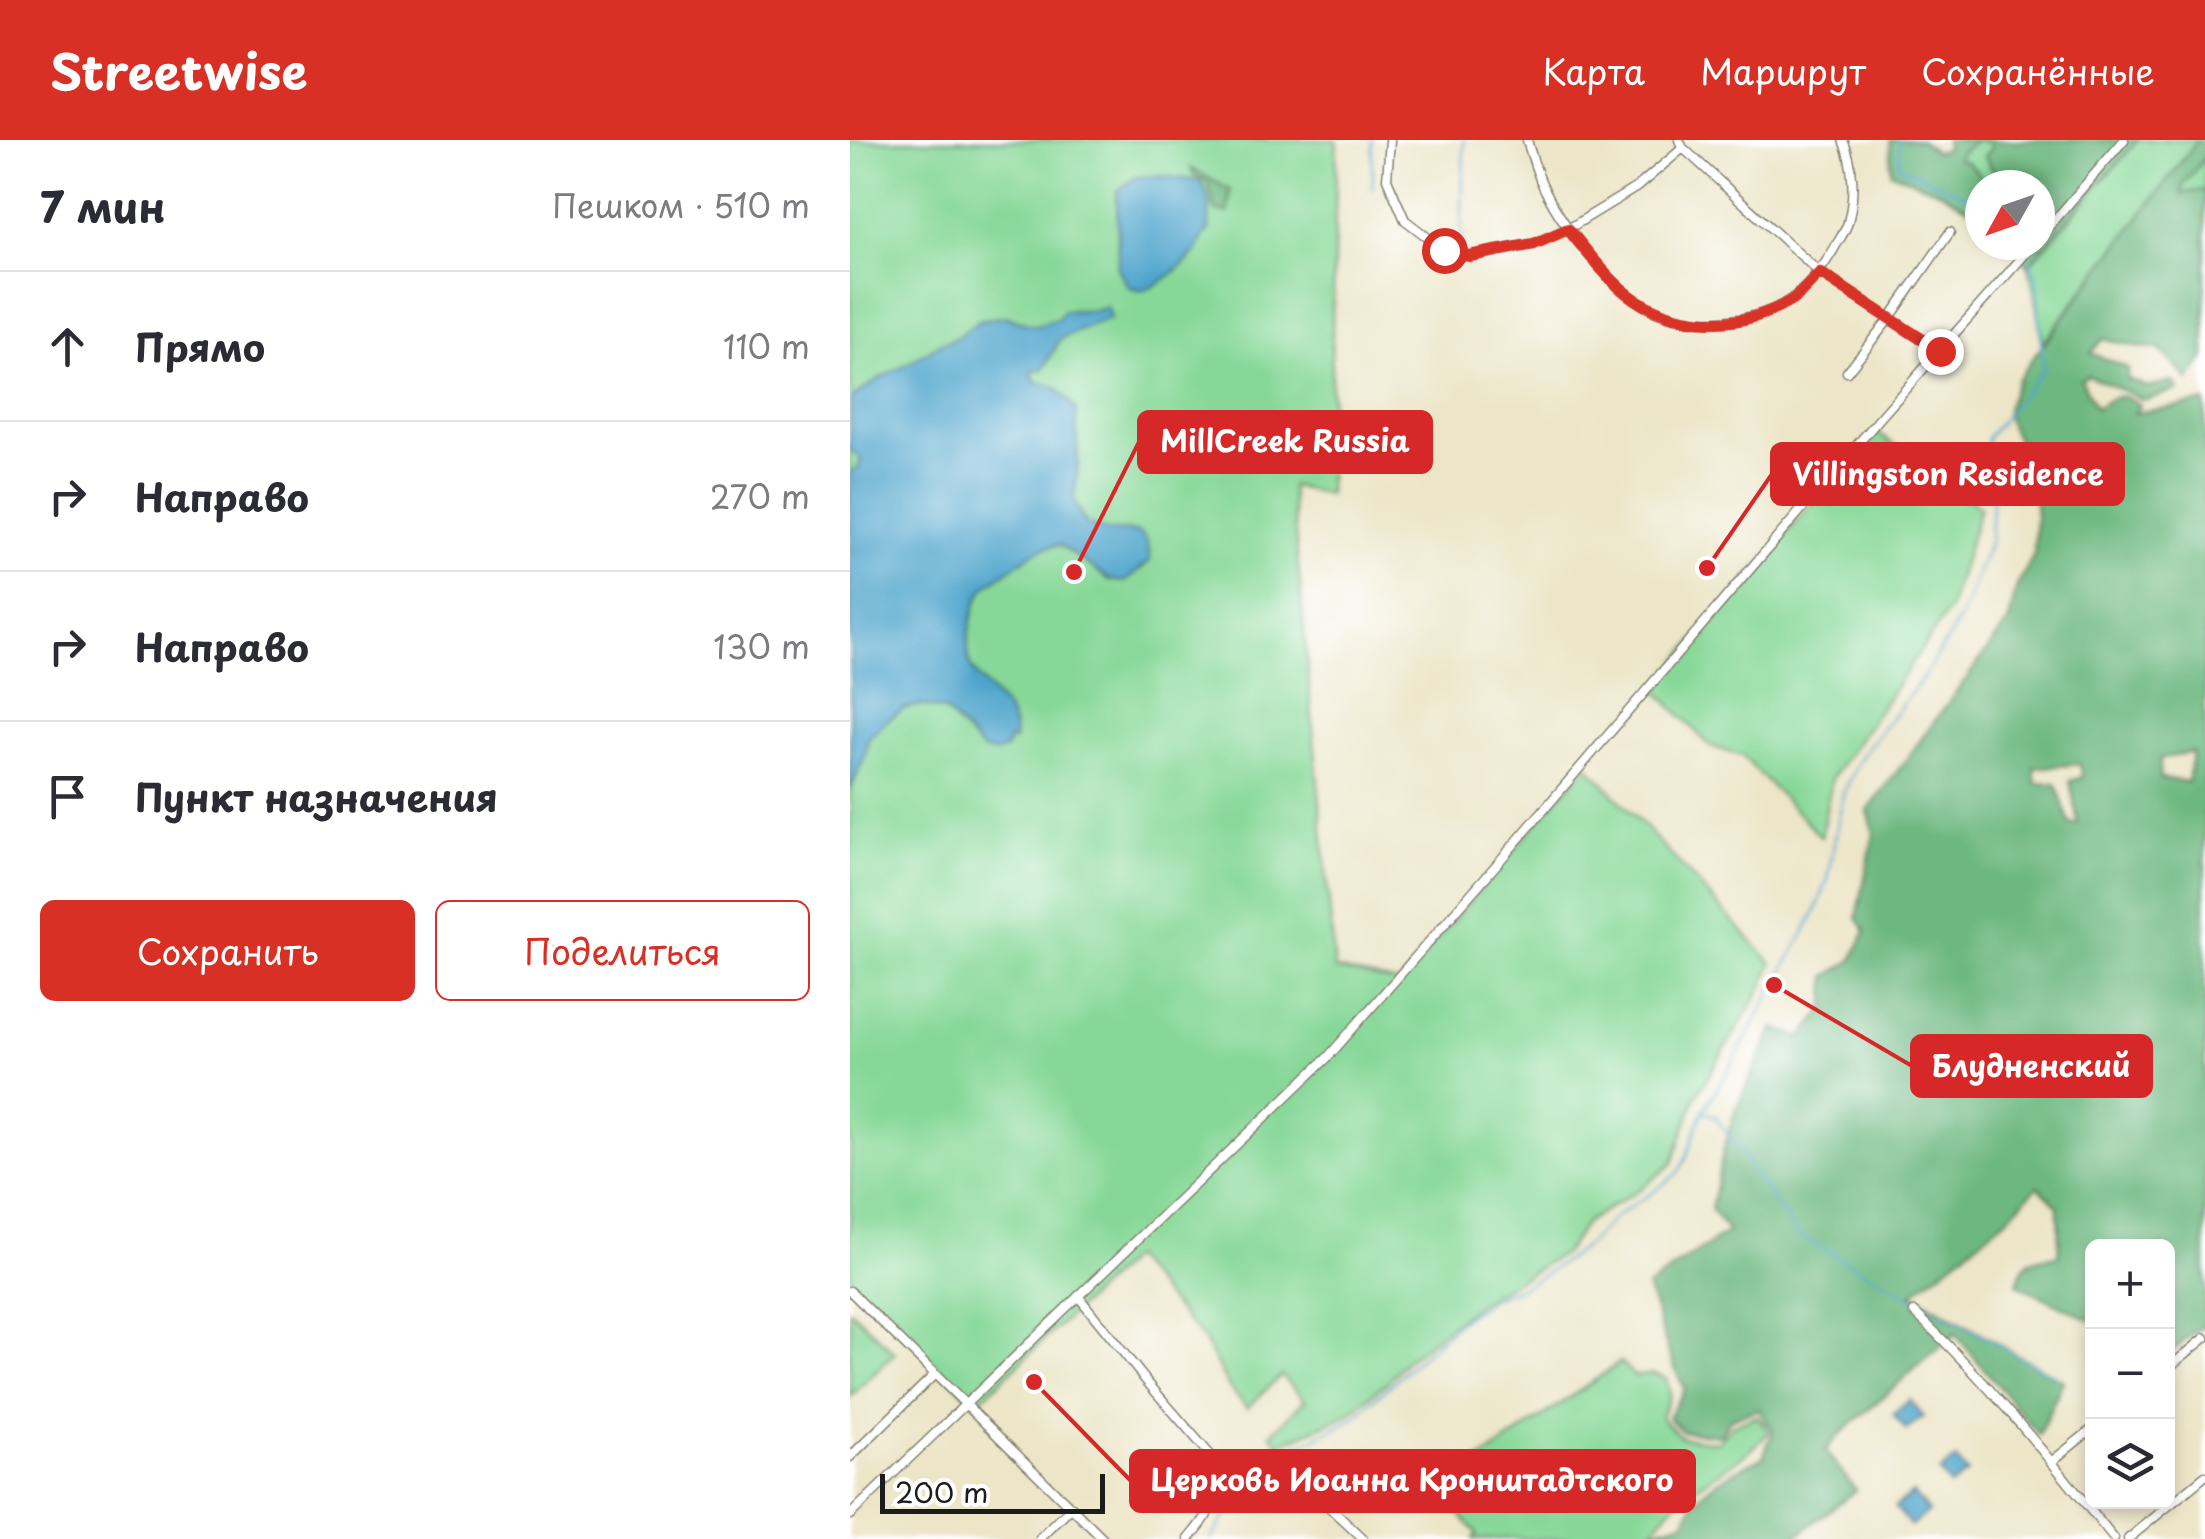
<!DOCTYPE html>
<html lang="ru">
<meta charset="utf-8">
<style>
:root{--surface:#fff;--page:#f2f2f3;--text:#2b2b33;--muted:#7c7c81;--line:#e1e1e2;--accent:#d93025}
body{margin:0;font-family:"Playpen Sans",sans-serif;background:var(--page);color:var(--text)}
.controls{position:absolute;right:30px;bottom:30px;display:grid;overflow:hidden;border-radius:15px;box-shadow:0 5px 15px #0003}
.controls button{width:90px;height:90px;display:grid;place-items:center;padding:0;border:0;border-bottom:2px solid var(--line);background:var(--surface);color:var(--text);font:50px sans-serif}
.compass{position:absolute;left:1115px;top:30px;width:90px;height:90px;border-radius:50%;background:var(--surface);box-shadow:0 5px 15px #0003;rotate:230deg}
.scale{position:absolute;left:30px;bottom:25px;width:225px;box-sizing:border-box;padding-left:10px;border:5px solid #1c1c1c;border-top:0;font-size:28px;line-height:35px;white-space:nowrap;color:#1c1c1c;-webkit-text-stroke:8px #fff;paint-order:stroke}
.stop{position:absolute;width:30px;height:30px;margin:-22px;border:8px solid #d93025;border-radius:50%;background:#fff}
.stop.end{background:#d93025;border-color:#fff;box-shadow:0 2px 10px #0008}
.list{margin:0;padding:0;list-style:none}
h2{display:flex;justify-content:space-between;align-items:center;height:130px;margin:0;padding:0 40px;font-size:42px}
h2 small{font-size:32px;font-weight:400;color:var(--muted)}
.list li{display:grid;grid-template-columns:65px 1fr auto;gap:30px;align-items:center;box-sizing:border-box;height:150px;padding:0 40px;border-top:2px solid var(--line)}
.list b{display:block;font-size:38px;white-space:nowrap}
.list em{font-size:32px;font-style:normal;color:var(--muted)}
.actions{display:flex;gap:20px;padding:30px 40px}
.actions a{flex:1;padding:22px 0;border:2px solid var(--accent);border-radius:15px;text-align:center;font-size:35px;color:var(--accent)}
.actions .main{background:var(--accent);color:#fff}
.icon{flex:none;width:55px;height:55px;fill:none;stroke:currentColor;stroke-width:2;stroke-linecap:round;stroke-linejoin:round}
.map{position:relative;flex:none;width:1355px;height:1399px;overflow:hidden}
header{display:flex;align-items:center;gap:60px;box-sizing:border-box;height:140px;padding:0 50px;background:var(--accent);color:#fff}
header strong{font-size:48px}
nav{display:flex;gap:55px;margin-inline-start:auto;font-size:35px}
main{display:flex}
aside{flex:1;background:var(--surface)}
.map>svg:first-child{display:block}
.green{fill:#87d898;stroke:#527a5a;stroke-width:2.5}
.forest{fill:#6db880;stroke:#446a4e;stroke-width:2.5;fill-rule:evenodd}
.water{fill:#50a5cc;stroke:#366074;stroke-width:2.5}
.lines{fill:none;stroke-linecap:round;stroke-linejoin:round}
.stream{stroke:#50a5cc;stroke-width:2.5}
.minor-casing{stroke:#848072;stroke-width:11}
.minor{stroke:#fff;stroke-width:8}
.route{stroke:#d93025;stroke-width:12}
.leader{fill:none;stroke:#d62828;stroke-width:4}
.callout-dot{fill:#d62828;stroke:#fff;stroke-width:4}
.callout{fill:#d62828;stroke:#d62828;stroke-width:4}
.callout-label{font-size:30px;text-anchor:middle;font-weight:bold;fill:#fff}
</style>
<header>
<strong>Streetwise</strong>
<nav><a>Карта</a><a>Маршрут</a><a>Сохранённые</a></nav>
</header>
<main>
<aside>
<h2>7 мин<small>Пешком · 510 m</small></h2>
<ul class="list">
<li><svg class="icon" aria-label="ahead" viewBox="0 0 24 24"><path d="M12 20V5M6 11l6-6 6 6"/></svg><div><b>Прямо</b></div><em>110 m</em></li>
<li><svg class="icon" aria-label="right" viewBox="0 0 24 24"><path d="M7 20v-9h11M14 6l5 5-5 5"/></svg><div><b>Направо</b></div><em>270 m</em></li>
<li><svg class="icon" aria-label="right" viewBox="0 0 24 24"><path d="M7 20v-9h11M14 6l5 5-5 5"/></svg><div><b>Направо</b></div><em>130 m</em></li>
<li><svg class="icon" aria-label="arrive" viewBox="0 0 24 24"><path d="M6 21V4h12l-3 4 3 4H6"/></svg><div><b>Пункт назначения</b></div></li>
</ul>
<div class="actions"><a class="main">Сохранить</a><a>Поделиться</a></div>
</aside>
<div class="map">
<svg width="1355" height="1399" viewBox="0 0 1355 1399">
<rect width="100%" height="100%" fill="#fff"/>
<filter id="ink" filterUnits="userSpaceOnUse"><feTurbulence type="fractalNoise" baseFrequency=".01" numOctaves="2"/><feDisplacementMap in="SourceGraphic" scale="20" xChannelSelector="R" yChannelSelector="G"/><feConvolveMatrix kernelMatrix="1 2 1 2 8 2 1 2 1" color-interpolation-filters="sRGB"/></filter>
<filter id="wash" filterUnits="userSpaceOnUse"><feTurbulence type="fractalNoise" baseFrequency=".0048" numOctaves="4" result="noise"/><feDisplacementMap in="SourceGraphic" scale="40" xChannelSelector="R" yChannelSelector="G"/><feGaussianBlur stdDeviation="2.25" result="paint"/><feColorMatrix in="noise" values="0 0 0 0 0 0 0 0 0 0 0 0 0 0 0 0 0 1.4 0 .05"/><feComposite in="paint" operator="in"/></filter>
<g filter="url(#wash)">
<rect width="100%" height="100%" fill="#ece5c7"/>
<path class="green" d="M 0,0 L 487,0 L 478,355 L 441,346 L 485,829 L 549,843 L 737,625 L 922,823 L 913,847 L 846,956 L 823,1023 L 789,1050 L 736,1082 L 714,1113 L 627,1164 L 557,1220 L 539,1240 L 497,1275 L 430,1304 L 421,1294 L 455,1260 L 431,1235 L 397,1268 L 378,1246 L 353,1199 L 281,1118 L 126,1264 L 0,1142 Z
M 1126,0 L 1140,2 L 1141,9 L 1134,16 L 1152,45 L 1139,45 L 1117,22 L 1108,19 L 1110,13 Z
M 1288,0 L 1348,0 L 1193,203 L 1179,125 Z
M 1355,17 L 1355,50 L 1332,54 L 1332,45 Z
M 1025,291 L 1130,367 L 1099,470 L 982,638 L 971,697 L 892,616 L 860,606 L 804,548 Z
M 0,1170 L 45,1213 L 0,1257 Z
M 771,1222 L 784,1236 L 803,1233 L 816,1238 L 820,1254 L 811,1278 L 831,1297 L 867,1302 L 884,1284 L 908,1276 L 919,1292 C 895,1321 858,1335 830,1359 C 816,1372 807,1388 792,1399 L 623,1399 L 627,1393 L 587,1350 Z"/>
<path class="forest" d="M 1040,0 L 1071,0 L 1085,12 L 1096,9 L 1095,0 L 1288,0 L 1178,125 L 1163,105 L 1190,105 L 1190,45 L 1152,45 L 1141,25 L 1134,16 L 1141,9 L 1140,2 L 1126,0 L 1110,13 L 1108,19 L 1117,22 L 1139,45 L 1130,45 L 1130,75 L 1091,52 L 1041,32 Z
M 1348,0 L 1355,0 L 1355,17 L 1333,45 L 1332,53 L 1355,50 L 1355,218 L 1339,241 L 1309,209 L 1286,207 L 1253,199 L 1240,213 L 1277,228 L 1277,239 L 1298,247 L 1324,242 L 1328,250 L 1294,260 L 1238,235 L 1231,238 L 1245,268 C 1265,257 1269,250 1290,265 L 1284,273 L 1355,262 L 1355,1187 L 1353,1186 L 1318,1214 L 1318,1106 L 1242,1106 L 1242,1181 L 1167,1144 C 1173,1118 1186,1119 1209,1116 L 1208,1066 L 1188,1046 L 1156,1079 L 1062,1154 L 1213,1241 L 1189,1295 L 1105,1194 L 989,1295 L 975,1311 L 1006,1350 L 942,1399 L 792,1399 L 804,1390 L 835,1381 C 848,1347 882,1332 913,1317 L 923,1291 L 909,1269 L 881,1278 L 870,1295 L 832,1291 L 818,1277 L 835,1249 C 818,1218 810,1181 797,1147 L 878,1092 L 861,1069 L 874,1008 L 885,971 L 924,888 L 952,898 L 976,866 L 977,836 L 1002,821 L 1016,791 L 1007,778 L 1024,693 L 1018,671 L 1159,481 L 1167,446 L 1184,415 L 1186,375 L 1182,338 L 1163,332 L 1172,307 C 1151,272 1154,276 1167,239 ZM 1342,612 L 1338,642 L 1310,638 L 1310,619 ZM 1230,624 L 1233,637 L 1220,641 L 1228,683 L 1220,684 L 1206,644 L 1186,643 L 1184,628 Z
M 341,28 L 380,50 L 378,73 L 365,71 L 359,43 L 344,35 Z"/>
<path class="water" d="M 310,36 L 350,41 C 362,55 359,73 359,90 C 350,97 352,102 346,111 C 340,121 305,149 294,150 C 288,151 283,149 278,147 L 268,128 L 267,51 L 286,37 Z
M 257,167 L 260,179 C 242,184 228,193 211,198 L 193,230 L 184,230 L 182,236 L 187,243 L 197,244 L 208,249 L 226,270 L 228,324 L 224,361 L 236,384 C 237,384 251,390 252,390 C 278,395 299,380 300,421 L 275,442 L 260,440 L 210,405 C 185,407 175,419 155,433 C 149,437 141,442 136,447 C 122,462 112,510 122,529 C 137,554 168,568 164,601 L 158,600 L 157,608 L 146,613 L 133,610 L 95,571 L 71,565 L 53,569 L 36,581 L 18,599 L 16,614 L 0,651 L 0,332 L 9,327 L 10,319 L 0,308 L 0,259 L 30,238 L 58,224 L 90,204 L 106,198 L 129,181 L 155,176 L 167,181 L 186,186 L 208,179 L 214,171 L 244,171 Z
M 1060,1260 L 1073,1277 L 1056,1290 L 1043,1274 Z
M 1106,1319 L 1117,1333 L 1100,1346 L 1089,1332 Z
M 1063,1353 L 1078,1372 L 1061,1386 L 1045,1367 Z"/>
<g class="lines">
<path class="stream" d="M 522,0 L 522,49
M 1049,0 L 1049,26 L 1130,62
M 611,105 L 614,0
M 1173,105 L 1173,106
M 855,972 L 865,976 L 948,1095 L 1209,1238
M 361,1399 L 383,1365 L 399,1332 L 413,1320 L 440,1310 L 501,1280 L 616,1176 L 641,1159 L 670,1148 L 704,1128 L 740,1103 L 766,1076 L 802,1053 L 828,1033 L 835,1021 L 853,971 L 882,924 L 966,771 L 978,739 L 993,654 L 1013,614 L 1074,537 L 1109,480 L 1117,463 L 1140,401 L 1142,363 L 1137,298 L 1193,229 L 1186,136 L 1180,119"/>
</g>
</g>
<g filter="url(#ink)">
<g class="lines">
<defs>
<path id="minor" d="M 540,0 L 537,39 L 555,80 L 594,110 L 619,116 L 684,104 L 718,89 L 787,47 L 833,8
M 677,0 C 682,17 687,35 695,50 C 715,90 771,162 814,175 C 841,183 863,183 890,179 C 935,172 961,148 984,109 C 988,101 996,91 998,82 C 1005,56 1004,25 993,0
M 829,0 L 833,8 L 970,133 L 1089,211
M 1190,97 L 1274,0
M 997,232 L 1039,179 L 1100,92
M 0,1151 L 253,1399
M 228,1156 L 297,1242 L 370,1326 L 359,1341 C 364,1371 358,1376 339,1399
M 1064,1172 C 1138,1241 1201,1321 1264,1399
M 1318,1228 L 1355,1198
M 0,1317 L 85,1234
M 1201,1322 L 1242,1289
M 445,1335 L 513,1399
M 0,1375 L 478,917 L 661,708 L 1030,278 L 1183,105
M 190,1399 L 222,1367
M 1278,1399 L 1355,1336"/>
</defs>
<use href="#minor" class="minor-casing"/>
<use href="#minor" class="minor"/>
</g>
</g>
<g class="lines" filter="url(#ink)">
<path class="route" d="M 594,110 L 619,116 L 684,104 L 718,89 C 735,109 755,136 775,152 C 822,189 891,192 942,160 C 952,153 961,142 970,133 L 1090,211"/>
</g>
<path class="leader" d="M224 432L289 302M857 428L922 334M924 845L1062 926M184 1242L281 1341"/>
<g class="callout-dot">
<circle cx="224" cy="432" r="10"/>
<circle cx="857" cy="428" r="10"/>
<circle cx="924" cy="845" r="10"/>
<circle cx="184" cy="1242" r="10"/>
</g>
<g class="callout">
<rect x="289" y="272" width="292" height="60" rx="10"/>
<rect x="922" y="304" width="351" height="60" rx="10"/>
<rect x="1062" y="896" width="239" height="60" rx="10"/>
<rect x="281" y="1311" width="563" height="60" rx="10"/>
</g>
<g class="callout-label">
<text x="435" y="312">MillCreek Russia</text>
<text x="1098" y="345">Villingston Residence</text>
<text x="1181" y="937">Блудненский</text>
<text x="562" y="1351">Церковь Иоанна Кронштадтского</text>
</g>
</svg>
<div class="controls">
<button>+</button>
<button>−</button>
<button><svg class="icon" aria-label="layers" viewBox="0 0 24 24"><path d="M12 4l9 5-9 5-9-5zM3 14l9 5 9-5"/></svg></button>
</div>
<svg class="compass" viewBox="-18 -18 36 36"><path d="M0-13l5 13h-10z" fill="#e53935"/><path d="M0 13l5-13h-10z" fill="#7c7c81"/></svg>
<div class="scale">200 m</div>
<div class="stop" style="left:594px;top:110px"></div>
<div class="stop end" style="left:1090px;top:211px"></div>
</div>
</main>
